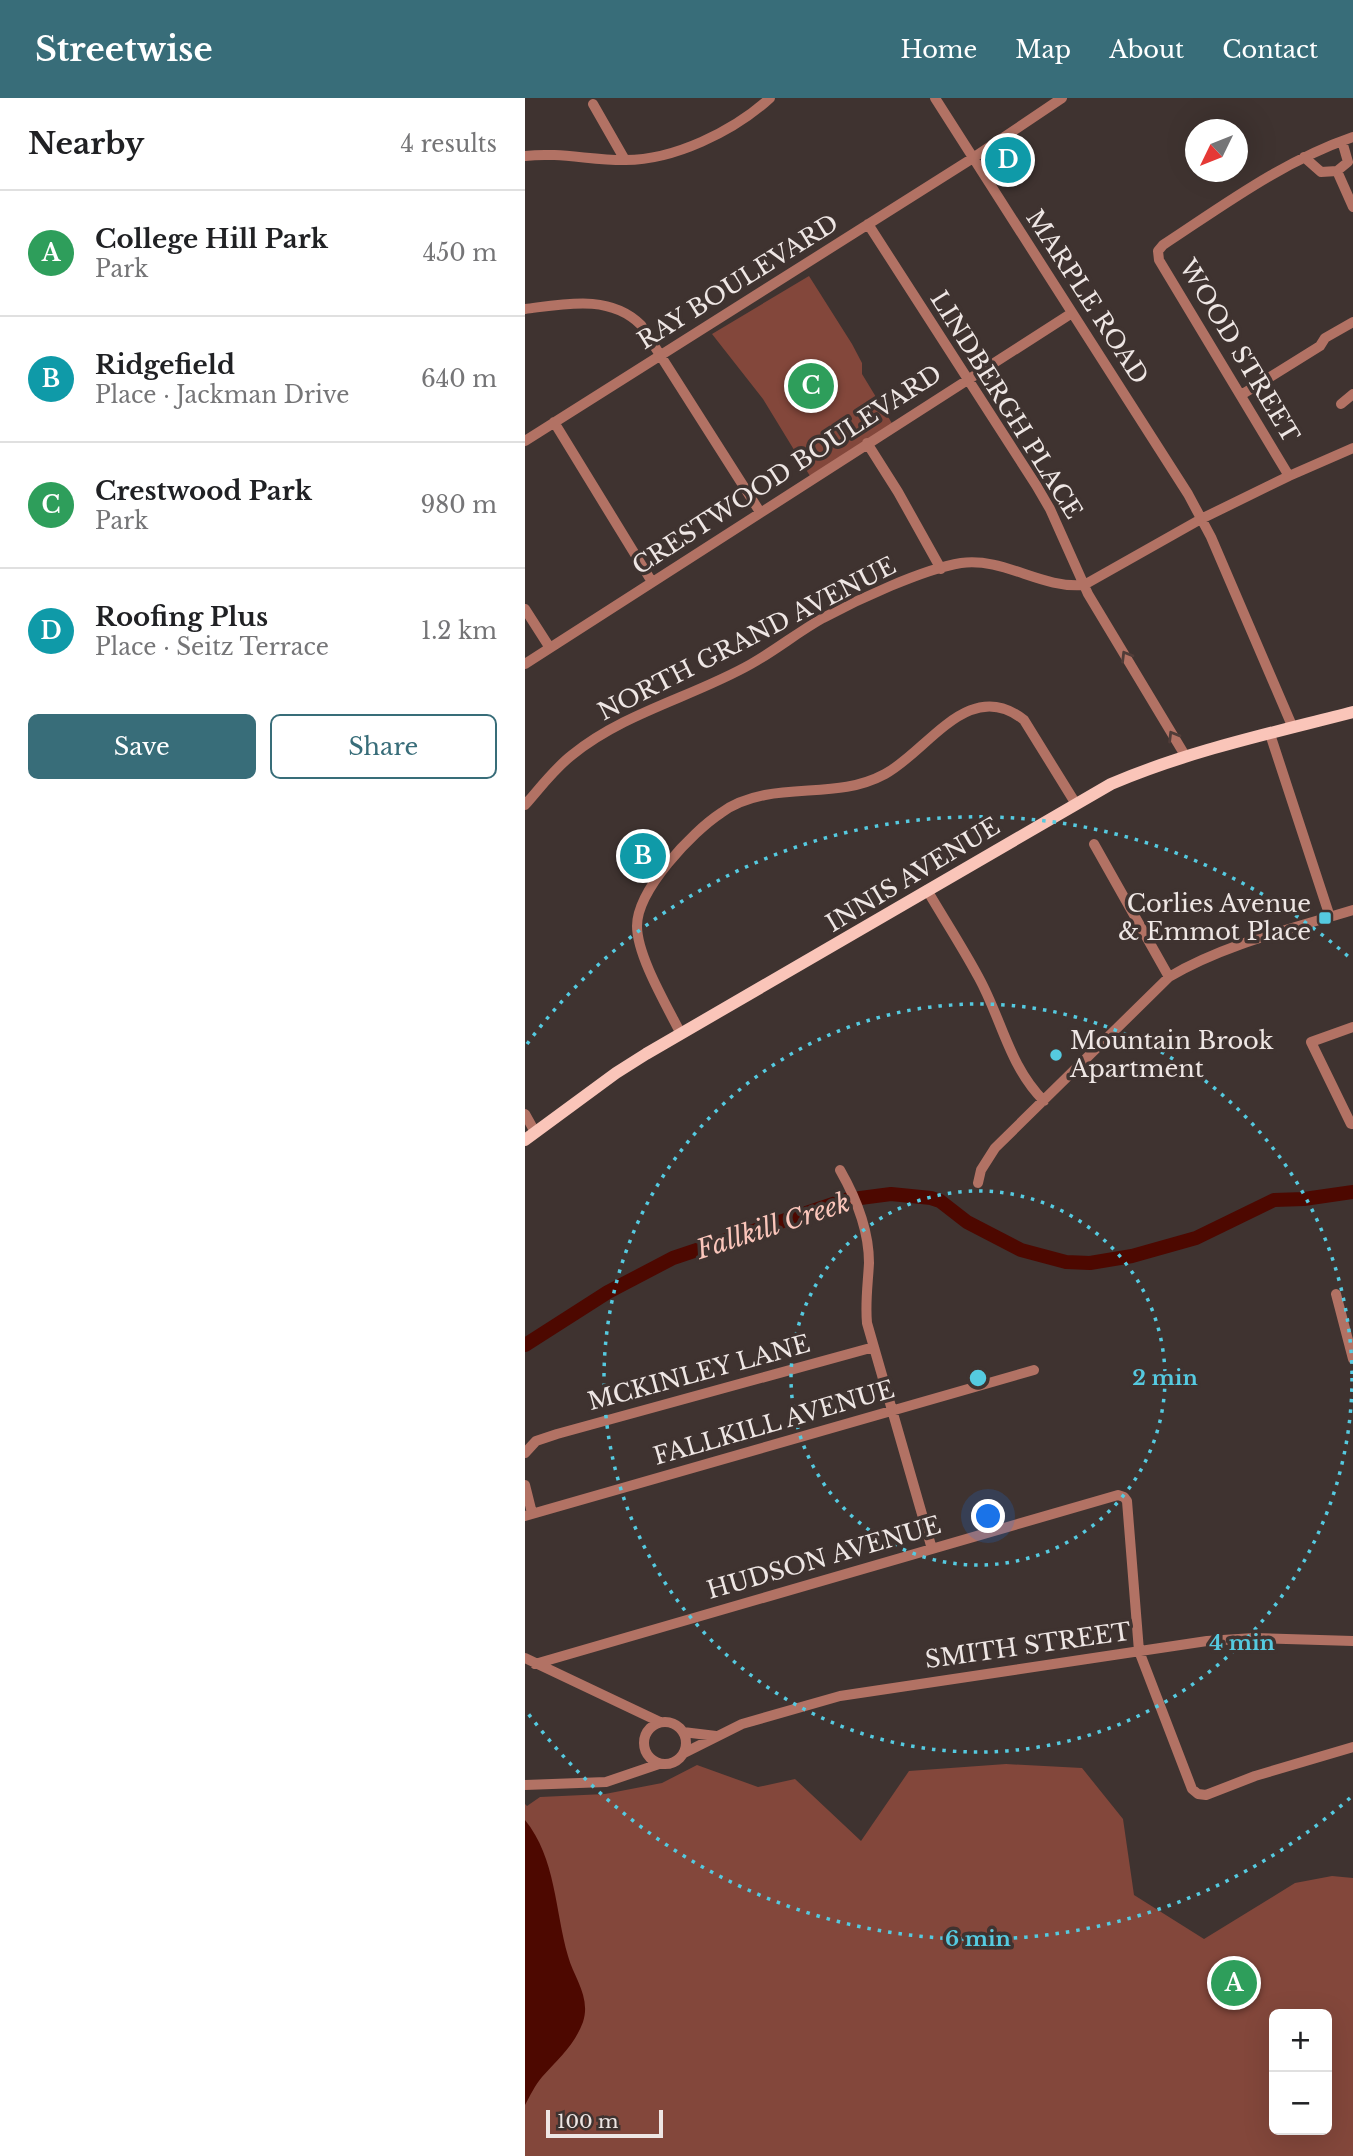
<!DOCTYPE html>
<meta charset="utf-8">
<style>
:root{--surface:#fff;--page:#f2f2f2;--text:#202124;--muted:#757577;--line:#e0e0e0;--accent:#386d79}
body{margin:0;font-family:"Libre Baskerville",serif;background:var(--page);color:var(--text)}
.controls{position:absolute;right:21px;bottom:21px;display:grid;overflow:hidden;border-radius:10px;box-shadow:0 7px 28px #0002}
.controls button{width:63px;height:63px;display:grid;place-items:center;padding:0;border:0;border-bottom:2px solid var(--line);background:var(--surface);color:var(--text);font:35px sans-serif}
.compass{position:absolute;left:660px;top:21px;width:63px;height:63px;border-radius:50%;background:var(--surface);box-shadow:0 7px 28px #0002;rotate:227deg}
.scale{position:absolute;left:21px;bottom:18px;width:117px;box-sizing:border-box;padding-left:7px;border:4px solid #eee6e4;border-top:0;font-size:19px;line-height:24px;white-space:nowrap;color:#eee6e4;-webkit-text-stroke:5px #3f3330;paint-order:stroke}
.you{position:absolute;left:464px;top:1419px;width:24px;height:24px;margin:-18px;border:5px solid #fff;border-radius:50%;background:#1a73e8;box-shadow:0 0 0 10px #1a73e833}
.badge{display:grid;place-items:center;width:46px;height:46px;border-radius:50%;background:var(--accent);color:#fff;font-size:23px;font-weight:700}
.pin{position:absolute;translate:-50% -50%;border:4px solid #fff;box-shadow:0 2px 7px #0006}
.list{margin:0;padding:0;list-style:none}
h2{display:flex;justify-content:space-between;align-items:center;height:91px;margin:0;padding:0 28px;font-size:30px}
h2 small{font-size:23px;font-weight:400;color:var(--muted)}
.list li{display:grid;grid-template-columns:46px 1fr auto;gap:21px;align-items:center;box-sizing:border-box;height:126px;padding:0 28px;border-top:2px solid var(--line)}
.list b{display:block;font-size:26px;white-space:nowrap}
.list p{margin:0;font-size:23px;white-space:nowrap;color:var(--muted)}
.list em{font-size:23px;font-style:normal;color:var(--muted)}
.actions{display:flex;gap:14px;padding:21px 28px}
.actions a{flex:1;padding:16px 0;border:2px solid var(--accent);border-radius:10px;text-align:center;font-size:24px;color:var(--accent)}
.actions .main{background:var(--accent);color:#fff}
.map{position:relative;flex:none;width:828px;height:2058px;overflow:hidden}
header{display:flex;align-items:center;gap:42px;box-sizing:border-box;height:98px;padding:0 35px;background:var(--accent);color:#fff}
header strong{font-size:33px}
nav{display:flex;gap:38px;margin-inline-start:auto;font-size:24px}
main{display:flex}
aside{flex:1;background:var(--surface)}
.map>svg:first-child{display:block}
.green{fill:#83473b;fill-rule:evenodd}
.water{fill:#4d0800}
.lines{fill:none;stroke-linecap:round;stroke-linejoin:round}
.river{stroke:#4d0800;stroke-width:14}
.minor{stroke:#b27264;stroke-width:10}
.major{stroke:#fac5b9;stroke-width:12}
.oneway{stroke:#503c38}
.ring{fill:none;stroke:#55cae0;stroke-width:3.5;stroke-dasharray:3.5 7}
.poi-dot{fill:#55cae0;stroke:#3f3330;stroke-width:2.5}
.labels{text-anchor:middle;stroke-width:7;stroke-linejoin:round;paint-order:stroke}
.street-label{font-size:24px;fill:#eee6e4;stroke:#3f3330}
.poi-label{font-size:24px;fill:#eee6e4;stroke:#3f3330;text-anchor:end}
.water-label{font-size:26px;font-style:italic;fill:#fbc6bb;stroke:#3f3330}
.centre{fill:#55cae0;stroke:#3f3330;stroke-width:3.5}
.ring-label{font-size:21px;text-anchor:middle;font-weight:bold;fill:#55cae0;stroke:#3f3330;stroke-width:7;stroke-linejoin:round;paint-order:stroke}
</style>
<header>
<strong>Streetwise</strong>
<nav><a>Home</a><a>Map</a><a>About</a><a>Contact</a></nav>
</header>
<main>
<aside>
<h2>Nearby<small>4 results</small></h2>
<ul class="list">
<li><span class="badge" style="background:#2e9e5b">A</span><div><b>College Hill Park</b><p>Park</p></div><em>450 m</em></li>
<li><span class="badge" style="background:#0f9aa8">B</span><div><b>Ridgefield</b><p>Place · Jackman Drive</p></div><em>640 m</em></li>
<li><span class="badge" style="background:#2e9e5b">C</span><div><b>Crestwood Park</b><p>Park</p></div><em>980 m</em></li>
<li><span class="badge" style="background:#0f9aa8">D</span><div><b>Roofing Plus</b><p>Place · Seitz Terrace</p></div><em>1.2 km</em></li>
</ul>
<div class="actions"><a class="main">Save</a><a>Share</a></div>
</aside>
<div class="map">
<svg width="828" height="2058" viewBox="0 0 828 2058">
<rect width="100%" height="100%" fill="#3f3330"/>
<path class="green" d="M 284,178 L 327,246 L 337,265 L 337,276 L 368,327 L 285,378 L 238,301 L 187,236 Z
M 481,1666 L 557,1670 L 598,1721 L 609,1797 L 679,1841 L 770,1785 L 807,1778 L 828,1780 L 828,2058 L 0,2058 L 0,1706 L 2,1708 L 15,1699 L 80,1696 L 137,1685 L 172,1667 L 233,1689 L 270,1681 L 336,1743 L 384,1673 ZM 749,1916 L 802,1916 L 802,2032 L 749,2032 Z"/>
<path class="water" d="M 0,1722 C 31,1760 30,1813 43,1858 C 49,1880 66,1899 58,1924 C 49,1948 33,1961 17,1979 C 10,1987 5,1998 0,2007 Z"/>
<g class="lines">
<path class="river" d="M 0,1247 L 83,1194 L 148,1160 L 320,1102 L 366,1096 L 406,1100 L 415,1103 L 442,1124 L 496,1152 L 541,1164 L 565,1165 L 607,1158 L 671,1140 L 749,1102 L 779,1101 L 828,1094"/>
<path class="minor" d="M 410,0 L 663,396 L 686,439 L 768,630
M 68,6 L 100,62
M 0,58 C 33,54 65,62 98,62 C 148,63 209,33 245,0
M 779,59 L 796,74 L 812,73 L 823,64 L 817,43
M 812,73 L 828,109
M 343,126 L 511,387 L 525,411 L 563,496 L 661,659
M 0,211 C 40,206 85,196 116,227 L 235,414
M 716,297 L 795,248 L 800,240 L 828,224
M 816,306 L 828,296
M 29,324 L 127,484
M 0,343 L 448,60 L 537,0
M 342,345 L 373,394 L 416,471
M 764,378 L 634,162 L 633,153 L 638,147 C 699,107 758,63 828,39
M 0,511 L 25,550
M 0,566 L 547,215
M 745,636 L 805,819
M 0,707 C 15,690 29,671 47,657 C 100,614 168,599 226,566 C 251,552 273,534 298,520 C 332,502 398,471 436,465 C 479,459 516,491 559,487 L 676,421 L 764,378 L 828,350
M 569,746 L 644,879
M 402,792 C 419,821 438,850 454,880 C 477,922 484,968 519,1003
M 828,929 L 786,944 L 826,1026 L 828,1026
M 156,936 C 142,908 112,858 112,828 C 112,792 167,734 196,715 C 208,706 225,700 240,697 C 281,689 321,697 360,676 C 403,653 444,578 499,622 L 551,706
M 0,1016 L 10,1034
M 315,1072 C 331,1100 344,1132 344,1165 C 343,1185 340,1204 342,1225 L 407,1451
M 453,1085 L 456,1072 L 470,1050 L 644,879 C 700,846 766,831 828,812
M 811,1196 L 828,1261
M 0,1355 L 11,1343 L 32,1336 L 349,1249
M 0,1387 L 7,1415
M 0,1418 L 509,1272
M 0,1560 L 135,1624
M 10,1566 L 593,1397 L 599,1399 L 602,1403 L 614,1553 L 667,1691 L 673,1696 L 681,1697 L 730,1678 L 828,1649
M119 1645a21 21 0 1 1 42 0a21 21 0 1 1-42 0Z
M 158,1634 L 191,1638
M 159,1655 L 217,1626 L 315,1598 L 682,1543 L 729,1540 L 828,1543
M 0,1687 L 81,1684 L 134,1666"/>
<path class="major" d="M 0,1042 L 91,975 L 121,956 L 586,686 C 663,653 747,635 828,614"/>
</g>
<defs><path id="oneway-chevron" d="M-2-3.5L2.5 0L-2 3.5" fill="none" stroke-width="1.6" stroke-linecap="round" stroke-linejoin="round" transform="scale(1.75)"/></defs>
<g class="oneway">
<use href="#oneway-chevron" transform="translate(601 558) rotate(-121)"/>
<use href="#oneway-chevron" transform="translate(648 638) rotate(-121)"/>
</g>
<g class="ring">
<circle cx="453" cy="1280" r="187"/>
<circle cx="453" cy="1280" r="374"/>
<path d="M825 1700A561 561 0 0 1 2 1614M2 946A561 561 0 0 1 825 860"/>
</g>
<g class="poi-dot">
<rect x="793" y="813" width="14" height="14" rx="3.5"/>
<circle cx="531" cy="957" r="7"/>
</g>
<g class="labels">
<g class="street-label">
<text transform="translate(213 184) rotate(-32)" y="8">RAY BOULEVARD</text>
<text transform="translate(562 199) rotate(57)" y="8">MARPLE ROAD</text>
<text transform="translate(714 253) rotate(59)" y="8">WOOD STREET</text>
<text transform="translate(481 307) rotate(58)" y="8">LINDBERGH PLACE</text>
<text transform="translate(262 372) rotate(-33)" y="8">CRESTWOOD BOULEVARD</text>
<text transform="translate(222 541) rotate(-27)" y="8">NORTH GRAND AVENUE</text>
<text transform="translate(388 777) rotate(-31)" y="8">INNIS AVENUE</text>
<text transform="translate(174 1275) rotate(-15)" y="8">MCKINLEY LANE</text>
<text transform="translate(249 1325) rotate(-16)" y="8">FALLKILL AVENUE</text>
<text transform="translate(299 1460) rotate(-16)" y="8">HUDSON AVENUE</text>
<text transform="translate(503 1548) rotate(-8)" y="8">SMITH STREET</text>
</g>
<g class="poi-label">
<text x="786" y="814">Corlies Avenue<tspan x="786" dy="28">&amp; Emmot Place</tspan></text>
<text x="545" y="951" text-anchor="start">Mountain Brook<tspan x="545" dy="28">Apartment</tspan></text>
</g>
<g class="water-label">
<text transform="translate(248 1128) rotate(-18)" y="9">Fallkill Creek</text>
</g>
</g>
<circle cx="453" cy="1280" r="10" class="centre"/>
<g class="ring-label">
<text x="640" y="1287">2 min</text>
<text x="717" y="1552">4 min</text>
<text x="453" y="1848">6 min</text>
</g>
</svg>
<div class="controls">
<button>+</button>
<button>−</button>
</div>
<svg class="compass" viewBox="-18 -18 36 36"><path d="M0-13l5 13h-10z" fill="#e53935"/><path d="M0 13l5-13h-10z" fill="#757577"/></svg>
<div class="scale">100 m</div>
<div class="you"></div>
<div class="pin badge" style="left:709px;top:1885px;background:#2e9e5b">A</div>
<div class="pin badge" style="left:118px;top:758px;background:#0f9aa8">B</div>
<div class="pin badge" style="left:286px;top:288px;background:#2e9e5b">C</div>
<div class="pin badge" style="left:483px;top:62px;background:#0f9aa8">D</div>
</div>
</main>
